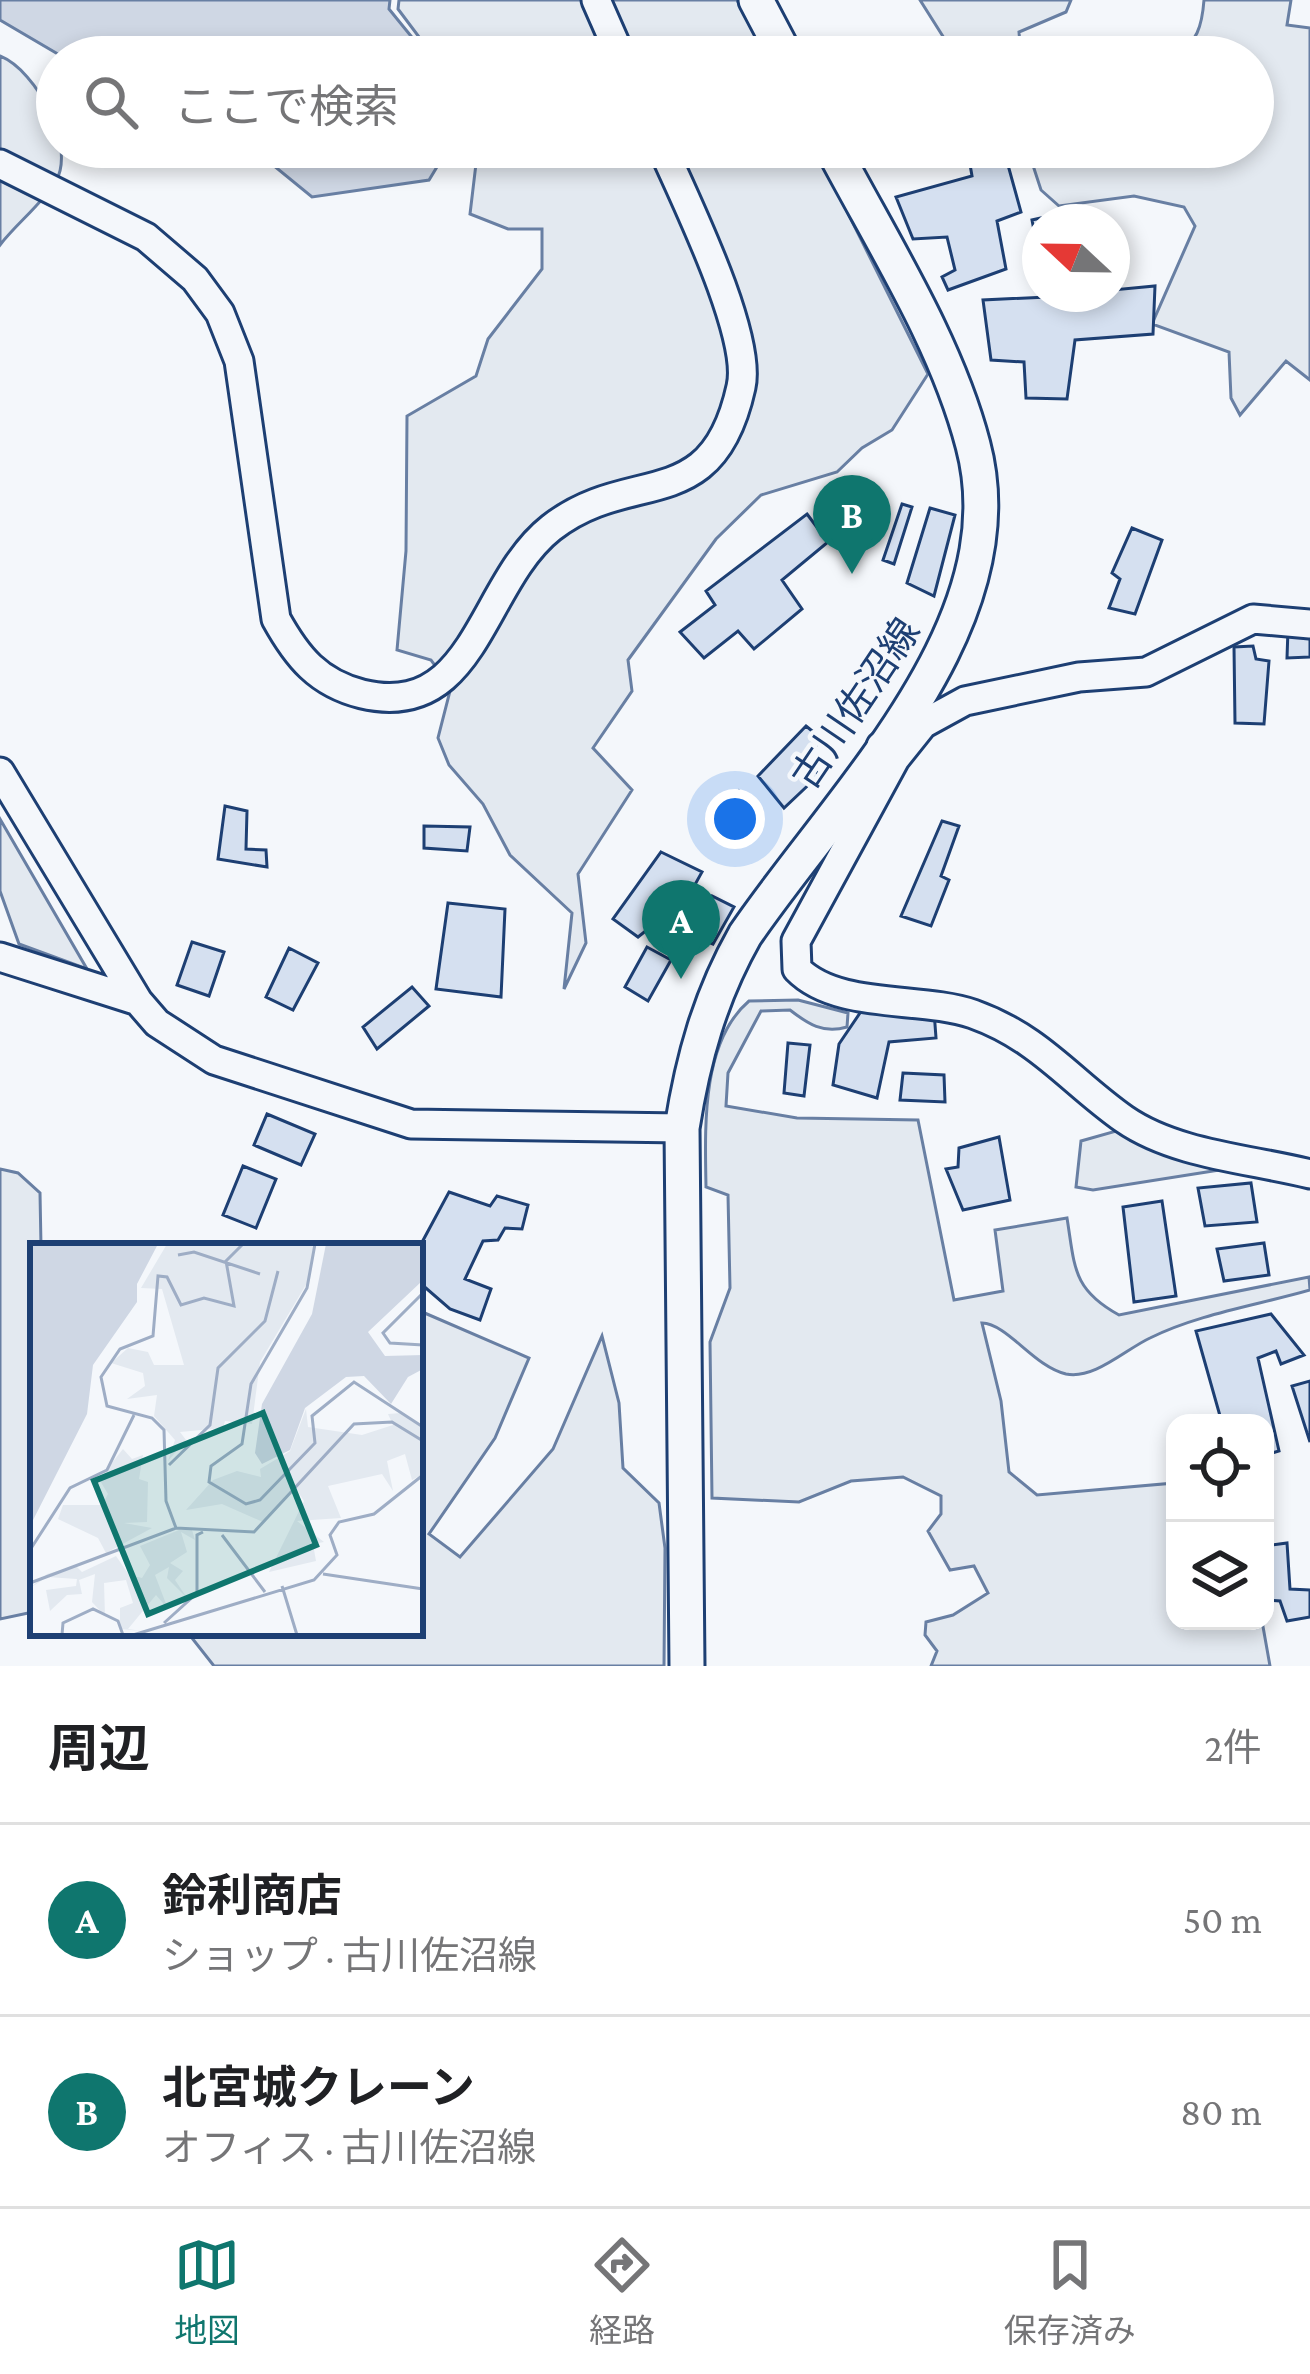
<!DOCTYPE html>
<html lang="ja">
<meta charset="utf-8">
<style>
:root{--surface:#fff;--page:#f6f6f6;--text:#202124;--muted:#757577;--line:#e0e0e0;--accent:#0f766e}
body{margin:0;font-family:"Crimson Pro","Noto Sans JP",serif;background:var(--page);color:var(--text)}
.controls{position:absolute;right:36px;bottom:36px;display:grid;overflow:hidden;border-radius:24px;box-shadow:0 6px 18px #0003}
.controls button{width:108px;height:108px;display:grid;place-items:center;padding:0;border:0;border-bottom:3px solid var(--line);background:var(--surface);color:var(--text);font:60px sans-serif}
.compass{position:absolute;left:1022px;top:204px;width:108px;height:108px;border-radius:50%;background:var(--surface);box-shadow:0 6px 18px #0003;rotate:292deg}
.you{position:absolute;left:735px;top:819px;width:42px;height:42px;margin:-30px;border:9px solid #fff;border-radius:50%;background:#1a73e8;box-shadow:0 0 0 18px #1a73e833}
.badge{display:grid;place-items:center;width:78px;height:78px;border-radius:50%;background:var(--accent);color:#fff;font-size:39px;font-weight:700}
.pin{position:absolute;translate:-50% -99px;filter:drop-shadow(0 3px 6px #0008)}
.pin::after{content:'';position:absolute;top:63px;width:42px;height:36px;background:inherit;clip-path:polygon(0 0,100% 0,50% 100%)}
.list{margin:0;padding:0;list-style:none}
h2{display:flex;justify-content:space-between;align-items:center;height:156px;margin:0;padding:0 48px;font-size:51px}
h2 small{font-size:39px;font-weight:400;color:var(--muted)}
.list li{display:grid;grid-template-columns:78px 1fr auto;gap:36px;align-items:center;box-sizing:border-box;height:192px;padding:0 48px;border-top:3px solid var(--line)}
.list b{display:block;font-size:45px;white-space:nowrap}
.list p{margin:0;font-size:39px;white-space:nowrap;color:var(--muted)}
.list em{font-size:39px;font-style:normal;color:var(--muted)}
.icon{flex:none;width:66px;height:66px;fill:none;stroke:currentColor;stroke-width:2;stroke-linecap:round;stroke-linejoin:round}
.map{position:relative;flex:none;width:1310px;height:1666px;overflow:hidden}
.search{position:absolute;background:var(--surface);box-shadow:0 6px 18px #0003;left:36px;right:36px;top:36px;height:132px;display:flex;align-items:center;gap:30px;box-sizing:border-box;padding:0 42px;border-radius:66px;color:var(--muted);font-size:45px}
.sheet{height:540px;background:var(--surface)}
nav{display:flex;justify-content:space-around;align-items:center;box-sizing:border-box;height:168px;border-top:3px solid var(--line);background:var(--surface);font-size:33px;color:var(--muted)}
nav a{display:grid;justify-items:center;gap:6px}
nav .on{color:var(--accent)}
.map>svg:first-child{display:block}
.green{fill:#e3e9f0;stroke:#687fa3;stroke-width:3}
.water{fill:#cfd7e4;stroke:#687fa3;stroke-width:3}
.building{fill:#d5e0f0;stroke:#1d3f73;stroke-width:3}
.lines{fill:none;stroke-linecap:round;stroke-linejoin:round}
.minor-casing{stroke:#1d3f73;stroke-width:33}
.major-casing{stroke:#1d3f73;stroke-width:39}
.minor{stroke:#f4f7fb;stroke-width:27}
.major{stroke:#f4f7fb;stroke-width:33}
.labels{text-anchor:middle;stroke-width:9;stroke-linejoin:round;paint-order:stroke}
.street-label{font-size:39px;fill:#1d3f73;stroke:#f4f7fb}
.inset-road{fill:none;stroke:#9eadc5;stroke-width:3}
.view{fill:#0f766e;fill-opacity:0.15;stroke:#0f766e;stroke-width:6}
.inset-edge{fill:none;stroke:#1d3f73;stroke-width:6}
</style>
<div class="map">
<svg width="1310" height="1666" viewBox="0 0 1310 1666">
<rect width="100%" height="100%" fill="#f4f7fb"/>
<path class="green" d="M 399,0 L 737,0 L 767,57 L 434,57 L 398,9 Z
M 920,0 L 1071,0 L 1066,12 L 1019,32 L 1021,57 L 956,57 Z
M 1204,0 L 1291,0 L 1287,25 L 1310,28 L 1310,380 L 1286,361 L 1240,415 L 1231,398 L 1229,352 L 1152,324 L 1195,226 L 1184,207 L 1134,196 L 1059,206 L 1041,190 L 1027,147 L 1253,147 L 1253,57 L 1175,57 C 1197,42 1202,27 1204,0 Z
M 0,56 C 37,71 76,146 56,181 C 42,204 16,224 0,245 Z
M 478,147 L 815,147 L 928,374 L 892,430 L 862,448 L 837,472 L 761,495 L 716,539 L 628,660 L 632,691 L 593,748 L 632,790 L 578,874 L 586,943 L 564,989 L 572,913 L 510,855 L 483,804 L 449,765 L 438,738 L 451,687 L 431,660 L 397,650 L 406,551 L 407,416 L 476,376 L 488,339 L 542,269 L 542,229 L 508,229 L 470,214 Z
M 0,819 L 87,969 L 19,944 L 0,891 Z
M 798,1000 L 848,1013 L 847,1027 C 823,1034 808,1024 790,1010 L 761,1011 L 728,1073 L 726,1106 L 797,1118 L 918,1120 L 954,1300 L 1003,1291 L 995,1230 L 1067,1218 C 1075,1267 1072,1289 1119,1315 L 1309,1277 L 1310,1290 C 1258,1305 1198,1314 1150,1338 C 1126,1349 1094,1380 1066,1374 C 1033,1366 1008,1324 982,1323 L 1001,1401 L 1009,1472 L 1037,1495 L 1175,1483 L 1175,1621 L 1262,1621 L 1270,1666 L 931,1666 L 937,1651 L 925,1635 L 926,1622 L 953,1615 L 988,1593 L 974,1566 L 950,1570 L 928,1531 L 941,1514 L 941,1496 L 903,1477 L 851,1481 L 799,1502 L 712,1498 L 710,1342 L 730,1288 L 728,1195 L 706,1187 C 705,1128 701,1042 749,1001 Z
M 1116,1131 L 1151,1149 L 1232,1168 L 1093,1190 L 1076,1187 L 1081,1141 Z
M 0,1169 L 18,1173 L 40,1193 L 41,1246 L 33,1246 L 33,1612 L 0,1619 Z
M 420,1311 L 529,1358 L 495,1438 L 429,1534 L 460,1557 L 553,1449 L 602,1336 L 619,1403 L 623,1468 L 659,1503 L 665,1548 L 664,1666 L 214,1666 L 188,1633 L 420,1633 Z"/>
<path class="water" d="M 0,0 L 390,0 L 389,9 L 428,57 L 63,57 L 0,20 Z
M 251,147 L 449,147 L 429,180 L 312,197 Z"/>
<path class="building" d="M 990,147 L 1003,147 L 1021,212 L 997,221 L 1006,269 L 948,290 L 942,277 L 955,270 L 947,237 L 913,239 L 896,197 L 972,176 L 968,153 Z
M 1076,210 L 1077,222 L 1040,222 L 1040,262 L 1032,220 Z
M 1155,286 L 1153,334 L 1075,340 L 1067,399 L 1026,398 L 1024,362 L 991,360 L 983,300 L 1112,294 L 1112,290 Z
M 902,504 L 912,507 L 894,564 L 883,560 Z
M 930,508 L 955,515 L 934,596 L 907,583 Z
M 807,514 L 828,542 L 782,580 L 802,609 L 754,649 L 738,631 L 704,658 L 680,632 L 715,605 L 706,591 Z
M 1132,528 L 1162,540 L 1135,614 L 1109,608 L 1120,579 L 1112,573 Z
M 1288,629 L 1310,629 L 1310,657 L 1287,658 Z
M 1253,646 L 1256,659 L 1269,661 L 1264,724 L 1235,723 L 1234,647 Z
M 806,726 L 822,739 L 805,759 L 819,775 L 784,808 L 758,776 Z
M 739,791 L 760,809 L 740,835 L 719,820 Z
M 225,806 L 247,811 L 246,849 L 266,850 L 267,867 L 218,859 Z
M 942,821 L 959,826 L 941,876 L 949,880 L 931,926 L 901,916 Z
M 424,826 L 470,827 L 467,851 L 424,848 Z
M 661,852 L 702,872 L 678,915 L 693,922 L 712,896 L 734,907 L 713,944 L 699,938 L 684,951 L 648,929 L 638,937 L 613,919 Z
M 448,903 L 505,909 L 501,997 L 436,989 Z
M 192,942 L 224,952 L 209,996 L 177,985 Z
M 647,947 L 671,960 L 648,1001 L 625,987 Z
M 289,948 L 318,963 L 293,1010 L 266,997 Z
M 412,987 L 429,1006 L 377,1049 L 363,1027 Z
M 862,1010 L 934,1011 L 936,1038 L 889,1042 L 877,1098 L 833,1085 L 839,1044 Z
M 788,1043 L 810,1045 L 804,1096 L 784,1093 Z
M 903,1073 L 944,1075 L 945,1102 L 900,1100 Z
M 267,1114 L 315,1134 L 301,1165 L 254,1145 Z
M 999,1137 L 1010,1200 L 963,1210 L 946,1169 L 958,1167 L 959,1148 Z
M 243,1166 L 276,1179 L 256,1228 L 223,1215 Z
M 1251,1183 L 1257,1222 L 1205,1226 L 1198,1188 Z
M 449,1192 L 490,1206 L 497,1196 L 528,1205 L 522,1229 L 505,1228 L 498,1240 L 483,1241 L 465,1279 L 491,1289 L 480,1320 L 450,1309 L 420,1283 L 420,1246 Z
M 1162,1201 L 1176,1296 L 1134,1302 L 1123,1207 Z
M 1264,1243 L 1269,1275 L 1224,1281 L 1217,1249 Z
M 1271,1314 L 1304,1355 L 1281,1364 L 1276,1351 L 1258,1358 L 1279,1451 L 1265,1455 L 1265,1423 L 1222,1423 L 1196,1331 Z
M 1310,1381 L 1310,1442 L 1292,1386 Z
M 1287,1543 L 1290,1589 L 1310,1590 L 1310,1617 L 1287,1621 L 1280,1601 L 1265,1600 L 1265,1546 Z"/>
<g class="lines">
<defs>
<path id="minor" d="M 596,0 L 621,57
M 0,164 L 146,237 L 195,279 L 220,313 L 239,361 L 276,619 C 297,657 318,683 362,694 C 476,721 480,584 551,528 C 631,465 712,519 741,387 C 753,336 684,197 662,147
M 881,746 L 895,759 L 796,941 L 797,969 C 837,1010 921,996 973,1014 C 1040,1038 1070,1081 1124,1119 C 1176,1155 1251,1159 1310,1174
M 895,759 L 923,724 L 965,701 L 1079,677 L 1146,672 L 1253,619 L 1310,624
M 0,772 L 138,1001 L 157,1023 L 214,1060 L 411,1124 L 682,1128
M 0,957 L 138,1001"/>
<path id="major" d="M 756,0 L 786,57
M 687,1666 L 682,1128 C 693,1058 710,997 745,935 C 839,797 1021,625 973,445 C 946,341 882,242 832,147"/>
</defs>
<use href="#minor" class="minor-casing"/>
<use href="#major" class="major-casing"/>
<use href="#minor" class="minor"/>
<use href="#major" class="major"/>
</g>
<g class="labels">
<g class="street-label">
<text transform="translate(855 703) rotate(-56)" y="14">古川佐沼線</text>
</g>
</g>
<g transform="translate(30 1243)">
<rect width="393" height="393" fill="#f4f7fb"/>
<path d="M 137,1 L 285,1 L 280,35 L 230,119 L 222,181 L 195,178 L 193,185 L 150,189 L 156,197 L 138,218 L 145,197 L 124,173 L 127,152 L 97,156 L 115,143 L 113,130 L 81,120 L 98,105 L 118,109 L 124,122 L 154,122 L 132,46 L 111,45 ZM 276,166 L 278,184 L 332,192 L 363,182 L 358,171 L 371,170 L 393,185 L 393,231 L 382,237 L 375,211 L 357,218 L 363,248 L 352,231 L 298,243 L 311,275 L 267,278 L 294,299 L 283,301 L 286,318 L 239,329 L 274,258 L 264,243 L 233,279 L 192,261 L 156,267 L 183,237 L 207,228 L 231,234 L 230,226 L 260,208 ZM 93,206 L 102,216 L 113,212 L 109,236 L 118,239 L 117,279 L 94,280 L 122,285 L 76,310 L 68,295 L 28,276 L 33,262 L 72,262 L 78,251 L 69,236 ZM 160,286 L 162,287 L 165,297 L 151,289 L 157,309 L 140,320 L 153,328 L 145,337 L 157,355 L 137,335 L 139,324 L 125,332 L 138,366 L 126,352 L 98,386 L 112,388 L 90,386 L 90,365 L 103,360 L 96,337 L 74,340 L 75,373 L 62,359 L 65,331 L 49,337 L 52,351 L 37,352 L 20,368 L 16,347 L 46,343 L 47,336 L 17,334 L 0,345 L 17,331 L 46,323 L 52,329 L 86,313 L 99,332 L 112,335 L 120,322 L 110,303 L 149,287 Z" fill="#e3e9f0"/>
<path d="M 0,1 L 128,1 L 107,41 L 107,59 L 63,122 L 57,171 L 0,283 ZM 296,1 L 393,1 L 391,39 L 338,89 L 355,113 L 393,112 L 393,126 L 378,134 L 361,161 L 334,133 L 316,134 L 275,165 L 260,207 L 232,221 L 225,210 L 232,161 L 282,71 Z" fill="#cfd7e4"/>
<path class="inset-road" d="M 285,1 L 277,45 L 221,141 L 212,201 L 181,223 L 179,239 L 216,261 L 230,257 L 285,200 L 282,173 L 324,139 L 393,184M 148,12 L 164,9 L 230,31M 393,50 L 353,90 L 360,100 L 393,102M 139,222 L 180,182 L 188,125 L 235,78 L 248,28M 146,285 L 136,258 L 134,187 L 122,175 L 77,163 L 71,134 L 90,106 L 123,93 L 128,33 L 137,34 L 151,62 L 174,55 L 204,63 L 196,18 L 213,1M 192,292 L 235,349M 0,307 L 40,245 L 77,227 L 104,172M 293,331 L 393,346M 0,340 L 146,285 L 224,289 L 324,181 L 362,179 L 393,198M 252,343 L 267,392M 134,380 L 167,350 L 167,292 L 173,289M 32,392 L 33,380 L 63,366 L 88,378 L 93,392M 103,392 L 284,337 L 307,312 L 300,292 L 309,279 L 344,271 L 393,232"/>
<path class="view" d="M 233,170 L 286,302 L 118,371 L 64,238 Z"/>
<rect width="393" height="393" class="inset-edge"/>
</g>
</svg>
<div class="controls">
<button><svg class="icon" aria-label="locate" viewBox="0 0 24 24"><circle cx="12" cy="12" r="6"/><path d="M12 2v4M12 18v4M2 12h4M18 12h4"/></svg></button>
<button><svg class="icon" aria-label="layers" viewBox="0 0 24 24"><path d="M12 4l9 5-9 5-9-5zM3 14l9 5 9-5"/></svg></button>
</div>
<svg class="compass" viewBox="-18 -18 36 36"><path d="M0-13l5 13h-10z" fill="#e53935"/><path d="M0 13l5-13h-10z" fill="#757577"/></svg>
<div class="you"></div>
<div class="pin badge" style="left:681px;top:979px">A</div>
<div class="pin badge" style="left:852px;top:574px">B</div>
<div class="search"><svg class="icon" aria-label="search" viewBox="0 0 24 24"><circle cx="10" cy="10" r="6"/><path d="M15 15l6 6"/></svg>ここで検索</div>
</div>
<section class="sheet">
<h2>周辺<small>2件</small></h2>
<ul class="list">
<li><span class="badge">A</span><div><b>鈴利商店</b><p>ショップ · 古川佐沼線</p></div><em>50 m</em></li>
<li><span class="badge">B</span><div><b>北宮城クレーン</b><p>オフィス · 古川佐沼線</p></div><em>80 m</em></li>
</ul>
</section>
<nav>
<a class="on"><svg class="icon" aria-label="map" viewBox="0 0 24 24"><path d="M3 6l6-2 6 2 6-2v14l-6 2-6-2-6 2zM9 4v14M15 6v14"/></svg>地図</a>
<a><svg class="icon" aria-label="directions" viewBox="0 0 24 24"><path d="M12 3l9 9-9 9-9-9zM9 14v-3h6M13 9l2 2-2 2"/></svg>経路</a>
<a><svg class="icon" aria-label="saved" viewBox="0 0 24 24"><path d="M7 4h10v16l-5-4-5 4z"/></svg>保存済み</a>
</nav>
